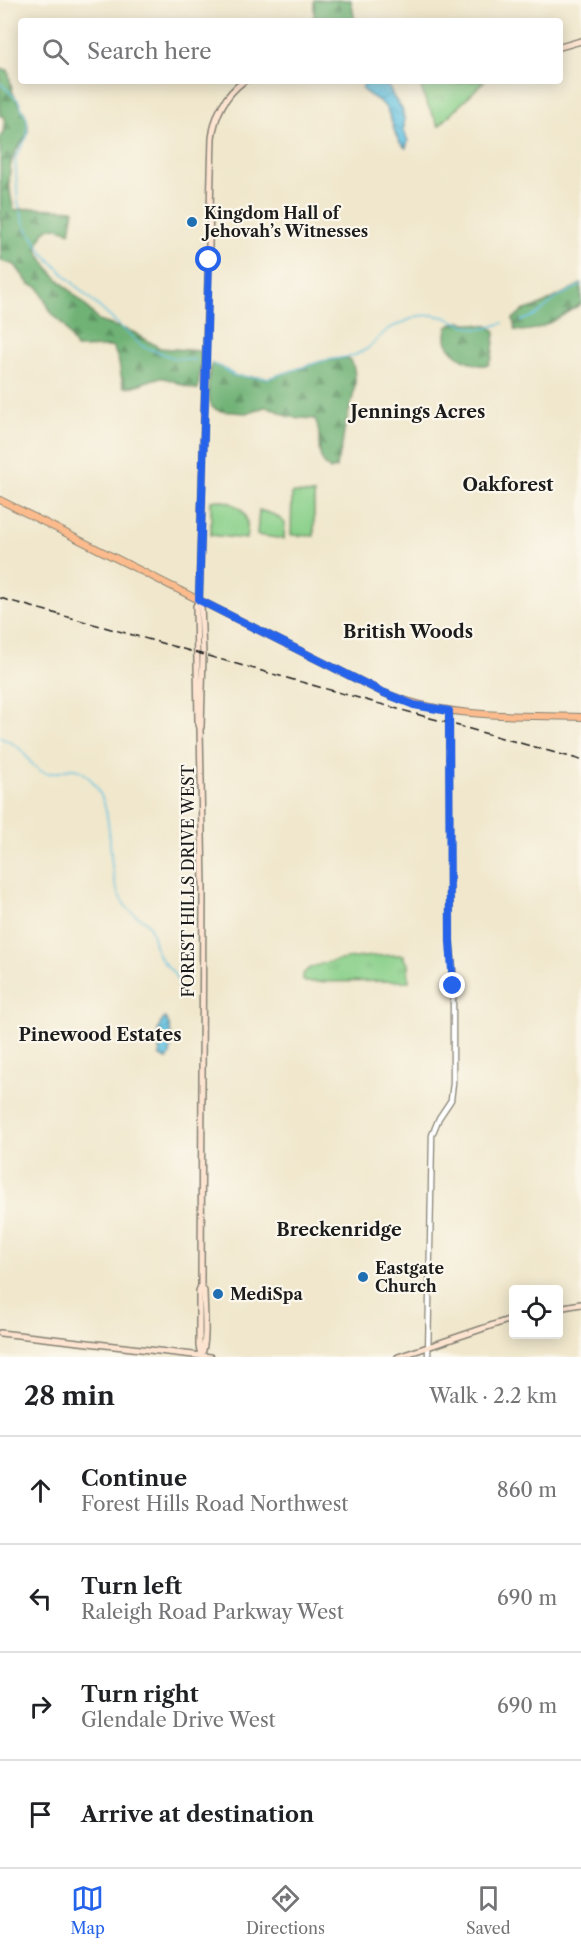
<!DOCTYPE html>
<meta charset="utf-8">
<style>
:root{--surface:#fff;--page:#f6f6f6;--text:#202124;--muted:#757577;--line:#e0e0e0;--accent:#2563eb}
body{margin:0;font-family:"Libre Caslon Text",serif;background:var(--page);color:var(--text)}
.controls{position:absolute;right:18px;bottom:18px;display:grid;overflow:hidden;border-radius:6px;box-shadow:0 3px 15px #0003}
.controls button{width:54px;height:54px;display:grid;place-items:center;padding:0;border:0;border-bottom:2px solid var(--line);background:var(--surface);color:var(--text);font:30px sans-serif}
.stop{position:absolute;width:18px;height:18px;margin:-14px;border:4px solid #2563eb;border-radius:50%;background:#fff}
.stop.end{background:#2563eb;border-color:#fff;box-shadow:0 2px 6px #0008}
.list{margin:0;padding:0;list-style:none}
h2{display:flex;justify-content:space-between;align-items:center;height:78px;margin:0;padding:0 24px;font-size:26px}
h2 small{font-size:20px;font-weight:400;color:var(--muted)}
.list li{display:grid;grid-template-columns:39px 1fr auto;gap:18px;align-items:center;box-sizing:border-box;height:108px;padding:0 24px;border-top:2px solid var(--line)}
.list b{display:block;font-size:22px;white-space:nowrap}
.list p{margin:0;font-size:20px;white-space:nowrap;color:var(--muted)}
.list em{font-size:20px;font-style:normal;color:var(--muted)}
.icon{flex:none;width:33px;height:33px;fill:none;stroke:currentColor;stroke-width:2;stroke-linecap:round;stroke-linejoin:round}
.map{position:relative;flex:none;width:581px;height:1357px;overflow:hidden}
.search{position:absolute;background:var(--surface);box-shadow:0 3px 15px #0003;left:18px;right:18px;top:18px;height:66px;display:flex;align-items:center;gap:15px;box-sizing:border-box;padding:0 21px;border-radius:6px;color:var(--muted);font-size:22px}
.sheet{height:510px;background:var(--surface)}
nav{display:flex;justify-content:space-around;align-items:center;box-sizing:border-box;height:84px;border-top:2px solid var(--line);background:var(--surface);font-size:16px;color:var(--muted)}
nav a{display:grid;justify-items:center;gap:3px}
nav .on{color:var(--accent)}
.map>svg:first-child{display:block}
.forest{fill:url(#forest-firs);stroke:#466749;stroke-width:1.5}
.park{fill:url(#park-tufts);stroke:#537653;stroke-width:1.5}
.pitch{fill:#8ad08a;stroke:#537653;stroke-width:1.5}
.water{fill:url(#water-waves);stroke:#3f6e7e;stroke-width:1.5}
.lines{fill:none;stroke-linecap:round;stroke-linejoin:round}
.stream{stroke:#62c1e0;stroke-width:1.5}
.tertiary-casing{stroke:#868274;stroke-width:7}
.secondary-casing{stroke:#868274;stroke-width:8}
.primary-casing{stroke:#868274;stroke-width:8}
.tertiary{stroke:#fff;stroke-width:4.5}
.secondary{stroke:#fde4d1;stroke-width:5}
.primary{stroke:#fbbb8c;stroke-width:6}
.rail{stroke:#1c1c1c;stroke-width:1.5;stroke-dasharray:9 4.5;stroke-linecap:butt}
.route{stroke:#2563eb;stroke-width:8}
.poi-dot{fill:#1f6fb2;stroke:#fbf7ec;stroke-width:2}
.labels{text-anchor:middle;stroke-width:4.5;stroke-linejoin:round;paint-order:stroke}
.poi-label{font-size:16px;font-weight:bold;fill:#1c1c1c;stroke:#fbf7ec;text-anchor:start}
.street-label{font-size:16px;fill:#1c1c1c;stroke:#fbf7ec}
.neighbourhood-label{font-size:18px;font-weight:bold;fill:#1c1c1c;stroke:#fbf7ec}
</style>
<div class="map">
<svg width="581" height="1357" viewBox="0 0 581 1357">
<defs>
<pattern id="forest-firs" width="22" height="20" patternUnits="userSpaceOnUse" patternTransform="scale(1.5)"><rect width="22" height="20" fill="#6fb276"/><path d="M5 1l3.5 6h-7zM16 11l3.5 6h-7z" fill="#5a9060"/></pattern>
<pattern id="park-tufts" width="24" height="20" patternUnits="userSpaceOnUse" patternTransform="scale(1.5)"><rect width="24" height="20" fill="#8ad08a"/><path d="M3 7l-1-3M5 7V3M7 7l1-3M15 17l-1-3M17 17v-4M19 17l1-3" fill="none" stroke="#76b276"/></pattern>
<pattern id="water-waves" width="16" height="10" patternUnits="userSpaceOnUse" patternTransform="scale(1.5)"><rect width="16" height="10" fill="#62c1e0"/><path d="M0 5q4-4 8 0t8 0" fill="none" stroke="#54a5c0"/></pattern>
</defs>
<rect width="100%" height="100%" fill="#fbf7ec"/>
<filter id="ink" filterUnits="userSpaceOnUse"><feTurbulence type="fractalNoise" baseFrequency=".0167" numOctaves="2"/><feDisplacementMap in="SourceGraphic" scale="12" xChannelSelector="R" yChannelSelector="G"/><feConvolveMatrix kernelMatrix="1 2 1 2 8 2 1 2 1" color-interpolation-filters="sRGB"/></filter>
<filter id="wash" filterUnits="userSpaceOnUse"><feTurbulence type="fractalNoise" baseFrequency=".008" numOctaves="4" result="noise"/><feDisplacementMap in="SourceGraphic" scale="24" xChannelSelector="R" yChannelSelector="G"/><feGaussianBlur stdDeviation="1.35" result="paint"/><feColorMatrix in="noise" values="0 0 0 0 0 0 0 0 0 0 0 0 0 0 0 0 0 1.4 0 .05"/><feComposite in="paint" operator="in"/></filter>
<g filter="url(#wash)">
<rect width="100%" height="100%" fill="#f0e7cc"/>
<path class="forest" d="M 314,0 L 351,0 L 355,21 L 314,21 Z
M 0,69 L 8,70 C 10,78 11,86 13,93 C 19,107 29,113 28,131 C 27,138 19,145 16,151 C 6,167 9,193 14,210 L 33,208 L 74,210 L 70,232 L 56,227 L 48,229 L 43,233 L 37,248 L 39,254 L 53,274 L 84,304 L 99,321 L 133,332 L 160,348 L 200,351 L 202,357 L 198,389 C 185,390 175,378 161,378 C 148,378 136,389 124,387 C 119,373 121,358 112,347 L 76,348 L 64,326 L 51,312 L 38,287 L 29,284 L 15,265 L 1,261 L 0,137 L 3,133 L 5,117 L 0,116 Z
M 581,284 L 581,304 C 562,315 539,335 515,330 L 513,319 L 522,311 L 541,305 Z
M 460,322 L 488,326 L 494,330 L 495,334 L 492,357 L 488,365 C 474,367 453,356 447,343 C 445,338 446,334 447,328 L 452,324 Z
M 345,358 L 351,360 C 361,381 350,406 345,426 C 343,435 343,445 340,454 C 338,460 336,462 336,468 L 330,470 C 311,454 325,437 315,419 L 289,417 L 272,408 L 265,407 L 246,413 L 219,411 L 212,407 L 209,401 L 208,382 L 211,364 L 221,367 L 235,376 L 269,378 L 322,361 Z"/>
<path class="park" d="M 419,81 L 484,81 L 439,126 L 426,102 Z
M 404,955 L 404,959 L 408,963 L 409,981 L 305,982 L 303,980 C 303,976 302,974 306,971 C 321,958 383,955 404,955 Z"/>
<path class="pitch" d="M 292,493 L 314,494 L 314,536 L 291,535 Z
M 218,500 C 242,503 251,516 246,539 L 211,535 L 211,501 Z
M 259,510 L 275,515 L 285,523 L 284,539 L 257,535 Z"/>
<path class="water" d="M 376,81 L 389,87 L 394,98 L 402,109 L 404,118 L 404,131 L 408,141 L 406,148 C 393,140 394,121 386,108 C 380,99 369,97 362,89 L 364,83 Z
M 165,1018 C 173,1028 171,1044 170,1056 L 167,1059 L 160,1056 C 159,1043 154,1028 165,1018 Z"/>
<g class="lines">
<path class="stream" d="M 0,83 L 18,100 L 27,119 L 27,137 L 15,158 L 18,202 L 25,226 L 43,253 L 76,286 L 142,346 L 174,358 L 196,360
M 521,321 L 536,315 L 558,297 L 581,285
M 212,364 L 221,367 L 235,376 L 269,378 L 322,361 L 353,356 L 367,349 L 388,329 L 418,316 L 432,315 L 444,317 L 464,325 L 478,329 L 487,328 L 503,323
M 0,737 C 7,741 14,743 20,749 C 29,758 32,769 46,773 C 60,776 71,762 85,774 C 120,803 103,858 119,895 C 123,904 129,911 137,916 C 141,919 145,919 148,924 C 155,934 153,948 160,958 C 167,969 174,968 178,983"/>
</g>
</g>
<g filter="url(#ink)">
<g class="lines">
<defs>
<path id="tertiary" d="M 428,1357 L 432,1135 L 439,1118 L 451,1100 L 453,1083 L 453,968 L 450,941 L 449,711"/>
<path id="secondary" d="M 560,47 L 581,41
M 199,600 L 201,604 L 203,655 L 201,727
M 558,1308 L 581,1304
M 0,1333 L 211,1357
M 201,1355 L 199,1346 L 199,1291 L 201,1286
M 201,1356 C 208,1342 204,1308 204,1291 L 201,1286 L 201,1275 L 203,886 L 200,728 L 198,721 L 196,606 L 199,600 L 212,138 C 215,115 225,95 244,81
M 398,1357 L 514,1318"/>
<path id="primary" d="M 0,500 L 382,692 C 445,719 514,715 581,717"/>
</defs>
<use href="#tertiary" class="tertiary-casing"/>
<use href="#secondary" class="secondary-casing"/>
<use href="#primary" class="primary-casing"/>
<use href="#tertiary" class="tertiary"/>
<use href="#secondary" class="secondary"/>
<use href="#primary" class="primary"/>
<path class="rail" d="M 0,598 L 581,760"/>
</g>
</g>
<g class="lines" filter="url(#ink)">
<path class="route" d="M 209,260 L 199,600 L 382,692 L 414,705 L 449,711 L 450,941 L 453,986"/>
</g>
<g class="poi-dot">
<circle cx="192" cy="222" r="6"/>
<circle cx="363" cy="1277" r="6"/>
<circle cx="218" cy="1294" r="6"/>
</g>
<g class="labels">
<g class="poi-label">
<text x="204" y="219">Kingdom Hall of<tspan x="204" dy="18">Jehovah’s Witnesses</tspan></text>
<text x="375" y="1274">Eastgate<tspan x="375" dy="18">Church</tspan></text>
<text x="230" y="1300">MediSpa</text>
</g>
<g class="street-label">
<text transform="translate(188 881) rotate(-90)" y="6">FOREST HILLS DRIVE WEST</text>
</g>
<g class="neighbourhood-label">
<text x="418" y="418">Jennings Acres</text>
<text x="508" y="491">Oakforest</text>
<text x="408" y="638">British Woods</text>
<text x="100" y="1041">Pinewood Estates</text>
<text x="339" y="1236">Breckenridge</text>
</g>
</g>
</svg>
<div class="controls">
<button><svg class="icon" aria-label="locate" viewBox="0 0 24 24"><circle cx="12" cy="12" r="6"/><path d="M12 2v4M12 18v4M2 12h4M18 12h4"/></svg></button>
</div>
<div class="stop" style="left:209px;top:260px"></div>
<div class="stop end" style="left:453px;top:986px"></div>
<div class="search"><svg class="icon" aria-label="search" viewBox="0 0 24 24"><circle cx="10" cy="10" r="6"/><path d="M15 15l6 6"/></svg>Search here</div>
</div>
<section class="sheet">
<h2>28 min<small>Walk · 2.2 km</small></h2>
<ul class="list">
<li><svg class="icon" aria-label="ahead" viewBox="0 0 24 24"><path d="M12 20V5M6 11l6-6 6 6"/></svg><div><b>Continue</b><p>Forest Hills Road Northwest</p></div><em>860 m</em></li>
<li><svg class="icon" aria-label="left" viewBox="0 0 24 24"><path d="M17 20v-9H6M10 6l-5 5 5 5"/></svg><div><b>Turn left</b><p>Raleigh Road Parkway West</p></div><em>690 m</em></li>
<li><svg class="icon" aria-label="right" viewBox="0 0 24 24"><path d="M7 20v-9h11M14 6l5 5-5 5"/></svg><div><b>Turn right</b><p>Glendale Drive West</p></div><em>690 m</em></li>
<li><svg class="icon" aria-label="arrive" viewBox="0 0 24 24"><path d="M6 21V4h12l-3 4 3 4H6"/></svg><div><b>Arrive at destination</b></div></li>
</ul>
</section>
<nav>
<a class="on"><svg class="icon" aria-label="map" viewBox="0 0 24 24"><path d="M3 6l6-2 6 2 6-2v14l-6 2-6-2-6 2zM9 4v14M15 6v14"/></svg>Map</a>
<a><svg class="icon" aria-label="directions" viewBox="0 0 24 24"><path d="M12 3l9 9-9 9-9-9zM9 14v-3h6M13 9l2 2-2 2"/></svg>Directions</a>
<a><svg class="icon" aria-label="saved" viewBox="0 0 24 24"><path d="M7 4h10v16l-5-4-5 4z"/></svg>Saved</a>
</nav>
